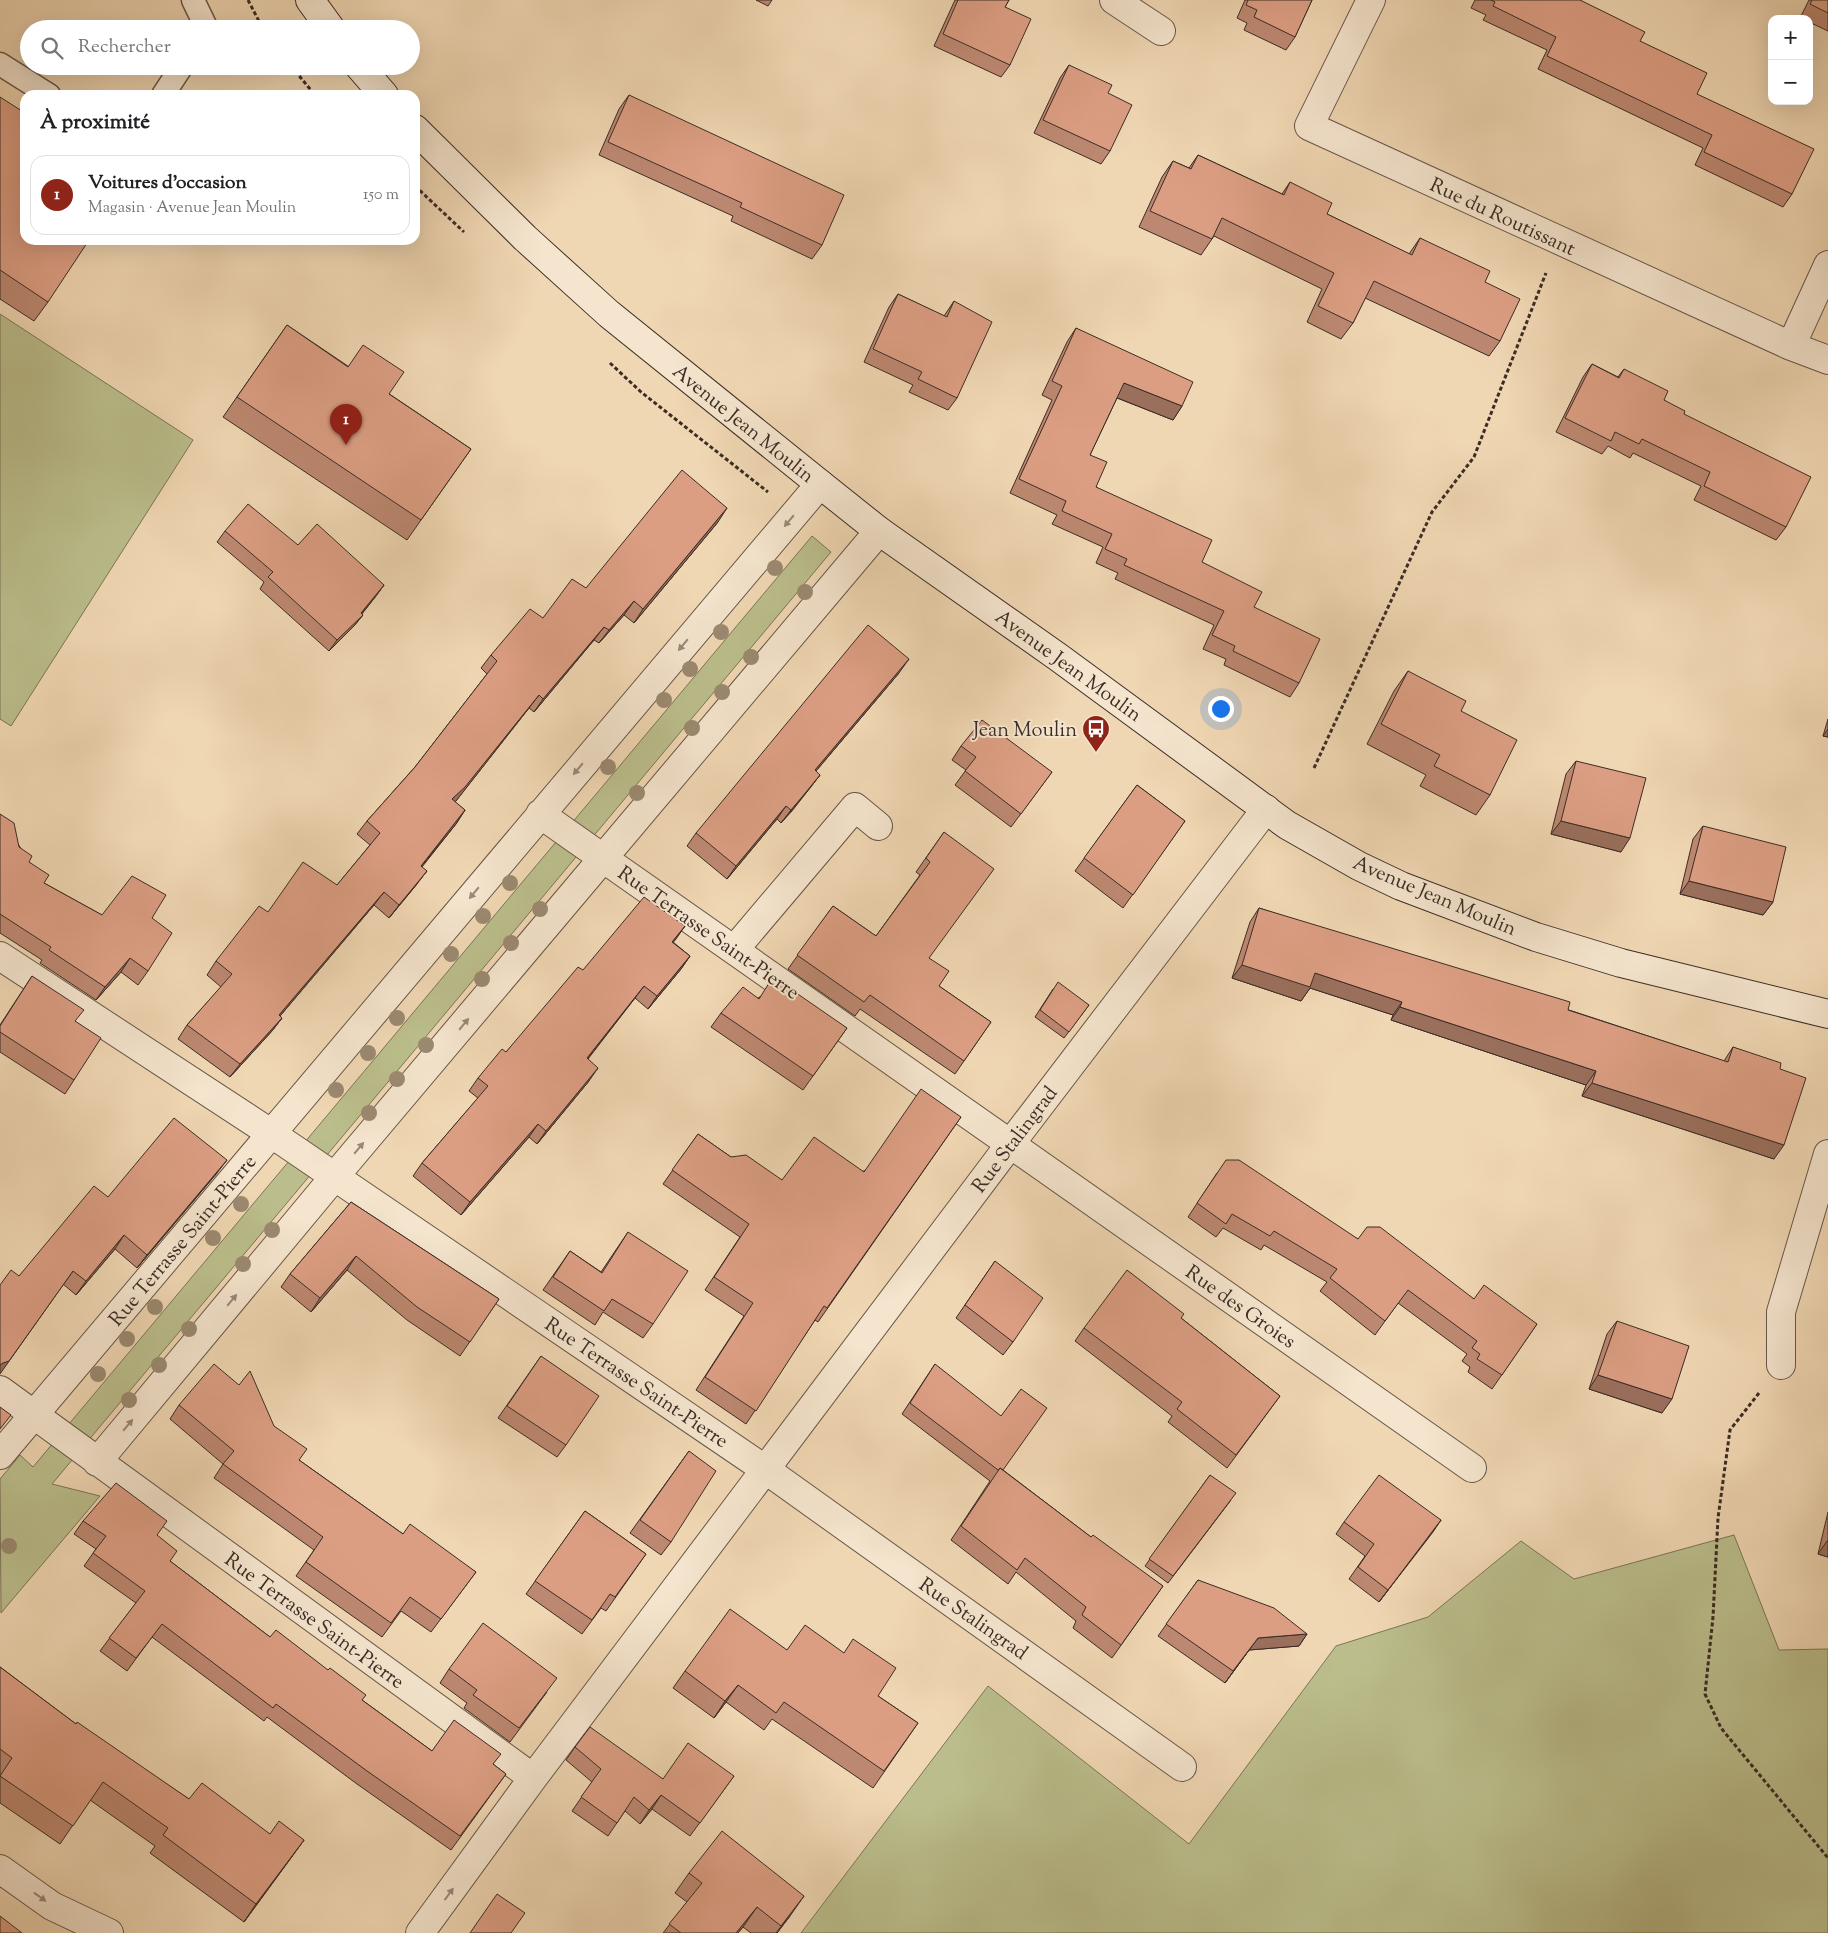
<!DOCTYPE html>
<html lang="fr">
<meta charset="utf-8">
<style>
:root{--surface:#fff;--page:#f6f6f6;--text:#202124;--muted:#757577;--line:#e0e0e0;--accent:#8f2418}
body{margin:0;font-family:"Sorts Mill Goudy",serif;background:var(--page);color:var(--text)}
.controls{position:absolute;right:15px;top:15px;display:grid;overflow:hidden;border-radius:10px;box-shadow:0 5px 20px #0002}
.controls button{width:45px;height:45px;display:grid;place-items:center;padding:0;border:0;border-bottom:1px solid var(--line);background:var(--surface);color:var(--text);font:25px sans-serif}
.you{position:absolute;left:1220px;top:708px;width:18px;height:18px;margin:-12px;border:4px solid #fff;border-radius:50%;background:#1a73e8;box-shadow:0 0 0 8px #1a73e833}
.badge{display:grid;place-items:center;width:32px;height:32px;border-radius:50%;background:var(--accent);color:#fff;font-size:16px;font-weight:700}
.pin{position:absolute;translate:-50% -41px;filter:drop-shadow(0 1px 2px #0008)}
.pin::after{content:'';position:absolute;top:26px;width:18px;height:15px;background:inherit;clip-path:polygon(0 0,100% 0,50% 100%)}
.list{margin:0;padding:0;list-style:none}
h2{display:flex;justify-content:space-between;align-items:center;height:65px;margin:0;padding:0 20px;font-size:21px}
h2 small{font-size:16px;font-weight:400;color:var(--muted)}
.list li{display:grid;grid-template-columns:32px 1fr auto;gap:15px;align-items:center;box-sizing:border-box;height:80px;margin:0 10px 10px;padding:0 10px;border:1px solid var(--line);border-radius:15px}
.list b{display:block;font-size:19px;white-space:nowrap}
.list p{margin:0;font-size:16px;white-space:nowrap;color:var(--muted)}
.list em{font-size:16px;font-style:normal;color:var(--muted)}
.icon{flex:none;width:28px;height:28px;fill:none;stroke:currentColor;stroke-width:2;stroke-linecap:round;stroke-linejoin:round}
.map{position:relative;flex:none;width:1828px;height:1933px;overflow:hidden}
.search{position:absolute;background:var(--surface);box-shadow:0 5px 20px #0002;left:20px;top:20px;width:400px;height:55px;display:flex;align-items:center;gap:12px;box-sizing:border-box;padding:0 18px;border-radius:28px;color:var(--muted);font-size:19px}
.panel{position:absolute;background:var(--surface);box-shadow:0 5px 20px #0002;left:20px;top:90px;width:400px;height:155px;border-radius:15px}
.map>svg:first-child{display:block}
.green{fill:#bbbe8c;stroke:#7b7559}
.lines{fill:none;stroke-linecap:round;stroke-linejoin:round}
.lane-casing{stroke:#685749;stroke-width:25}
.street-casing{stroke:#685749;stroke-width:30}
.secondary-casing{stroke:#3b2c26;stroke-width:30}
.path{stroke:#3b2c26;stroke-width:3;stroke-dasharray:4 2.5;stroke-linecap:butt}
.lane{stroke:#f5e5ce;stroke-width:22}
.street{stroke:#f5e5ce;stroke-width:28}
.secondary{stroke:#f5e5ce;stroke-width:28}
.tree{fill:#9b8970}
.wall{fill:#bd8871;stroke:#3b2c26}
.shaded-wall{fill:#9a6f5c;stroke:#3b2c26}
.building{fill:#dc9e83;stroke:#3b2c26}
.oneway{fill:#98887a}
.labels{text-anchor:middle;stroke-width:4;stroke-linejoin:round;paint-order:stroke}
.street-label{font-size:20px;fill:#3b2c26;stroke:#f5e5ce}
.poi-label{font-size:20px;fill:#3b2c26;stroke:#f5e5ce;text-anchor:end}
</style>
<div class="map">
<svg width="1828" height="1933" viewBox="0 0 1828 1933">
<rect width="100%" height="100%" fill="#f0d7b3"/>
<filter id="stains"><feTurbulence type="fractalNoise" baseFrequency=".004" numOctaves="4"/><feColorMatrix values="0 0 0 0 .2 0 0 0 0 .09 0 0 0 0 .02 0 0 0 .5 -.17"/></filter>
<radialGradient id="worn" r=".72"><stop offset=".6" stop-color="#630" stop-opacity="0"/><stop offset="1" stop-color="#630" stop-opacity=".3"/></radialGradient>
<path class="green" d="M 0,314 L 193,440 L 11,726 L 0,719 Z
M 812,536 L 831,552 L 52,1484 L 100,1496 L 1,1613 L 0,1479 L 20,1455 L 33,1467 Z
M 1734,1535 L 1779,1650 L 1828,1649 L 1828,1933 L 801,1933 L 988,1686 L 1189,1844 L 1336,1646 L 1428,1617 L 1521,1541 L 1574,1579 Z"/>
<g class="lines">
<defs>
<path id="lane" d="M 193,0 L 207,29
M 0,64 L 49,95
M 163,95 L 182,66"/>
<path id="street" d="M 1114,0 L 1161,31
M 1371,0 L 1309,126 L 1791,346 L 1828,360
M 1791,346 L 1828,265
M 540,814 L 1472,1468
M 734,950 L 855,807 L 878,826
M 0,956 L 272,1134 L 766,1470 L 1182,1767
M 1781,1365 L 1781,1312 L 1828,1154
M 0,1390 L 533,1778
M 0,1455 L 820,484
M 97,1462 L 335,1176 L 879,531
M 0,1869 L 52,1906 L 109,1933
M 420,1933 L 533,1778 L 1011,1143 L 1266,809"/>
<path id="secondary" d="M 310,0 L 331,29
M 359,66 L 384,95
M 415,129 L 525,238 L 609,314 L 820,484 L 879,531 L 1058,657 L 1287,825 L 1359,866 L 1401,886 L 1536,937 L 1621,963 L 1828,1014"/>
</defs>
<use href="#lane" class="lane-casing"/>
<use href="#street" class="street-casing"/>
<use href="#secondary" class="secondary-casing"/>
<path class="path" d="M 248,0 L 263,29
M 291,66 L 315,95
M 415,186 L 464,232
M 610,363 L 641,392 L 768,492
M 1314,768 L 1432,512 L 1474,457 L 1546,273
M 1759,1393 L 1730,1430 L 1718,1518 L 1713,1617 L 1705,1694 L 1721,1728 L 1828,1858"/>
<use href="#lane" class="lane"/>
<use href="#street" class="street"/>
<use href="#secondary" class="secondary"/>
</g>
<g class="tree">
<circle cx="775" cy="568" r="8"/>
<circle cx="805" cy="592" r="8"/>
<circle cx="721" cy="632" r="8"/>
<circle cx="751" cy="657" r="8"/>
<circle cx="690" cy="669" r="8"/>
<circle cx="722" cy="692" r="8"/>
<circle cx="664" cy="700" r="8"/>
<circle cx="692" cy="728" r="8"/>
<circle cx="608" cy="767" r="8"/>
<circle cx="637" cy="793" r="8"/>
<circle cx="510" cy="883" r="8"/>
<circle cx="540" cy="909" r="8"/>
<circle cx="483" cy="916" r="8"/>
<circle cx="511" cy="943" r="8"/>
<circle cx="451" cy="954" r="8"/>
<circle cx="482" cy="979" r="8"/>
<circle cx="397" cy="1018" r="8"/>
<circle cx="426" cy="1045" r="8"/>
<circle cx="368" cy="1053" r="8"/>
<circle cx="397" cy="1079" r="8"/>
<circle cx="336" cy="1090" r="8"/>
<circle cx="369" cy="1113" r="8"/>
<circle cx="241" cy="1204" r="8"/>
<circle cx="272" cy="1230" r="8"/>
<circle cx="213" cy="1238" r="8"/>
<circle cx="243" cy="1264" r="8"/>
<circle cx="155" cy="1307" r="8"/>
<circle cx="189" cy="1329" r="8"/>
<circle cx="127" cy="1339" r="8"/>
<circle cx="159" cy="1365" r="8"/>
<circle cx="98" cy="1374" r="8"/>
<circle cx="129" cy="1400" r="8"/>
<circle cx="9" cy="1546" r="8"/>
</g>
<path class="wall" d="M 756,0 L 772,0 L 768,6 Z
M 955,0 L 1009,0 L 1005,7 L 1010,65 L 1001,77 L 934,46 Z
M 1245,0 L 1312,0 L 1295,37 L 1286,50 L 1244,30 L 1247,23 L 1237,18 Z
M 1475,0 L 1580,0 L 1640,41 L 1697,94 L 1792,194 L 1783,207 L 1695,165 L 1703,148 L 1538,69 L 1547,50 L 1483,20 L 1486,15 L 1471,8 Z
M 1809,0 L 1828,0 L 1828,31 L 1809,22 L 1809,19 L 1803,19 L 1800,18 Z
M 1069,65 L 1108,93 L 1110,151 L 1101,164 L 1034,133 L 1060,78 Z
M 629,95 L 822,245 L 812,259 L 731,221 L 733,216 L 599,155 L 619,109 Z
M 0,97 L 48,302 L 34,321 L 0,299 Z
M 1198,155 L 1282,194 L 1290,182 L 1327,214 L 1409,254 L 1420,238 L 1485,282 L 1500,341 L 1489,356 L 1365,298 L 1353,323 L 1341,339 L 1307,322 L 1322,289 L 1214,236 L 1201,255 L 1139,227 L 1162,177 L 1173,161 L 1189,168 Z
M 898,294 L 944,316 L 954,301 L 957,398 L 948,410 L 909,392 L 913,385 L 864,362 L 889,307 Z
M 287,325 L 471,449 L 407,540 L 223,417 Z
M 1076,328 L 1182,406 L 1173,420 L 1117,398 L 1090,455 L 1096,487 L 1202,562 L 1254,607 L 1299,683 L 1290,697 L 1224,665 L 1226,659 L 1203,649 L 1214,625 L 1115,579 L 1118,573 L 1096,563 L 1103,547 L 1052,524 L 1057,515 L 1010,493 L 1052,400 L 1042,395 L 1067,342 Z
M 1592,364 L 1618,377 L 1624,369 L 1664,400 L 1684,414 L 1786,527 L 1776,540 L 1694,500 L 1701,486 L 1633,453 L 1630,458 L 1608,446 L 1602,454 L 1556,432 L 1583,377 Z
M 718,522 L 634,623 L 624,615 L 599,643 L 594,640 L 534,712 L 529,708 L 455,802 L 465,810 L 456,824 L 422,867 L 417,884 L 389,918 L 374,905 L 280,1016 L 282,1018 L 272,1031 L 230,1077 L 178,1039 L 187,1025 L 221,987 L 207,975 L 216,961 L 268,912 L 337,885 L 370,845 L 357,834 L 367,821 L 415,767 L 487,674 L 481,668 L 491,655 L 586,588 Z
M 225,531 L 298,545 L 384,585 L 376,596 L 362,614 L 363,615 L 354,626 L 329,651 L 260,589 L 264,582 L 217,542 Z
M 1408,671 L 1461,711 L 1490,795 L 1476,815 L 1420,786 L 1426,775 L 1367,744 L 1394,691 Z
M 899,673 L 816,771 L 820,775 L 810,788 L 792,811 L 781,823 L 777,819 L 727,879 L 687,846 L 696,833 Z
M 1828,719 L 1828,737 L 1823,736 Z
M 961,746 L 1052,772 L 1011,827 L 955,785 L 966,770 L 952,760 Z
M 1576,761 L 1621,852 L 1551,834 L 1566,774 Z
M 1137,785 L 1185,821 L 1123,908 L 1075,871 Z
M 0,814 L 29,862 L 44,883 L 102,915 L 152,918 L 148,971 L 138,985 L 121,972 L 96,1000 L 40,963 L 42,960 L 0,933 Z
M 1703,826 L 1773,902 L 1763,915 L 1680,894 L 1693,839 Z
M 944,832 L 929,959 L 939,986 L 991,1022 L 955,1074 L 860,1009 L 855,1016 L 788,969 L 833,906 L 876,936 L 920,875 L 916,872 Z
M 1259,908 L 1724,1061 L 1733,1047 L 1780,1069 L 1774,1159 L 1582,1096 L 1586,1085 L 1391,1020 L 1393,1015 L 1310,988 L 1301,1001 L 1232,978 L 1250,922 Z
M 685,926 L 673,942 L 690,956 L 681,969 L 648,1009 L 635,998 L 588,1059 L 589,1081 L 537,1144 L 529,1137 L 461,1215 L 413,1176 L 422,1163 L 478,1098 L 469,1091 L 478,1078 L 506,1052 L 583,970 Z
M 32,976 L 76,1022 L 74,1080 L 65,1094 L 0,1052 L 0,1025 Z
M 775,987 L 847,1028 L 803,1090 L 711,1027 L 721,1013 L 758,998 Z
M 1053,989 L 1089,1005 L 1064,1038 L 1035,1017 Z
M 961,1117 L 818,1322 L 815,1320 L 746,1424 L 696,1390 L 744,1316 L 705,1290 L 740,1237 L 663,1184 L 698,1134 L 731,1157 L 782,1180 L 864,1171 Z
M 217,1173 L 137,1268 L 115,1249 L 76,1295 L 63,1284 L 19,1276 L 108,1197 Z
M 1217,1173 L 1358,1239 L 1474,1299 L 1537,1324 L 1492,1389 L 1468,1372 L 1470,1367 L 1462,1361 L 1467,1354 L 1398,1303 L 1375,1335 L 1320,1291 L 1327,1282 L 1264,1245 L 1261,1250 L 1223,1228 L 1216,1237 L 1188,1217 Z
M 351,1202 L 499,1299 L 460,1356 L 407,1320 L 347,1270 L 311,1312 L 281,1287 L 290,1274 Z
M 628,1232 L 653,1324 L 643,1338 L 603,1312 L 595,1325 L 543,1290 L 570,1251 L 601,1272 Z
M 995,1261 L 1013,1342 L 1003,1355 L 956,1318 Z
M 1181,1318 L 1280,1396 L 1227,1468 L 1168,1422 L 1172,1416 L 1075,1341 L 1084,1328 Z
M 1617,1321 L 1662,1413 L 1589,1389 L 1607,1334 Z
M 541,1356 L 566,1445 L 557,1457 L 498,1418 Z
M 935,1364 L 1003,1470 L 1091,1537 L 1163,1586 L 1112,1658 L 1073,1628 L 1076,1621 L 1016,1572 L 1008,1584 L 951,1540 L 990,1481 L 902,1414 Z
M 179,1405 L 274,1426 L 299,1460 L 403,1534 L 476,1572 L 431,1632 L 401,1611 L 382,1637 L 296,1576 L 314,1550 L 214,1478 L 223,1464 L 170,1419 Z
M 689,1451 L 671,1542 L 661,1555 L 630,1533 Z
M 1210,1475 L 1231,1500 L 1168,1583 L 1145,1566 Z
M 585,1511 L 646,1554 L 606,1611 L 601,1608 L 582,1634 L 526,1594 Z
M 1828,1512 L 1828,1557 L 1818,1554 Z
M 1441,1520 L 1379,1602 L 1349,1579 L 1365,1556 L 1336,1534 L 1344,1522 Z
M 83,1521 L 157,1535 L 170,1561 L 270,1637 L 362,1700 L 432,1751 L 493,1764 L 506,1774 L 451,1850 L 357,1784 L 267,1717 L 264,1721 L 152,1637 L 127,1671 L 100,1651 L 136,1603 L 84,1566 L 96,1549 L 74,1534 Z
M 1198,1580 L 1307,1634 L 1299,1646 L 1249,1650 L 1225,1683 L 1158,1636 Z
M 787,1650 L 878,1696 L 918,1723 L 873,1788 L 772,1719 L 764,1730 L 726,1702 L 714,1718 L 673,1688 L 685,1671 Z
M 0,1667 L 76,1724 L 189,1799 L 270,1834 L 304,1840 L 244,1922 L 150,1853 L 155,1846 L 90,1800 L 60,1844 L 0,1803 Z
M 449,1669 L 547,1692 L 510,1742 L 464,1708 L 467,1703 L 440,1683 Z
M 575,1747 L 663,1779 L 734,1776 L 690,1836 L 652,1809 L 640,1824 L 625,1811 L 608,1836 L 572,1811 L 592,1782 L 566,1760 Z
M 689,1873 L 790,1916 L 777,1933 L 751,1933 L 743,1927 L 738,1933 L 663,1933 L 687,1902 L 675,1893 Z"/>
<path class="shaded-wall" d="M 1124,383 L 1182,406 L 1173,420 L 1115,397 Z
M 727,508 L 718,522 L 634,623 L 643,609 Z
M 384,585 L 376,596 L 355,622 L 363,615 L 354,626 L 329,651 L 337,640 L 361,613 Z
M 634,601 L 624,615 L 599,643 L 609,630 Z
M 604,627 L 594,640 L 534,712 L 543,699 Z
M 909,659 L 899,673 L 805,784 L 815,770 Z
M 539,695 L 529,708 L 456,801 L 442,813 L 452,799 Z
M 1828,729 L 1828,737 L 1823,736 Z
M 820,775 L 810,788 L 781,823 L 791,810 Z
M 786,806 L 777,819 L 727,879 L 736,866 Z
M 465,810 L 456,824 L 411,879 L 421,866 Z
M 1561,821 L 1630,838 L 1621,852 L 1551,834 Z
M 427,871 L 417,884 L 389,918 L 399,905 Z
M 1689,881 L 1773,902 L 1763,915 L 1680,894 Z
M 384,892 L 374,905 L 269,1029 L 279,1015 Z
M 685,926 L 676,939 L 663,955 L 672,942 Z
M 690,956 L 681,969 L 648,1009 L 657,996 Z
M 130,958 L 121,972 L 96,1000 L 105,987 Z
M 1242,965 L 1315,973 L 1402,1002 L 1393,1015 L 1310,988 L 1301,1001 L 1232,978 Z
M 644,986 L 635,998 L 578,1071 L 587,1058 Z
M 1400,1007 L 1596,1071 L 1586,1085 L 1391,1020 Z
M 282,1018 L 272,1031 L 230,1077 L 240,1064 Z
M 598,1068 L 589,1081 L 537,1144 L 546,1131 Z
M 1592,1083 L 1784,1145 L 1774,1159 L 1582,1096 Z
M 538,1124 L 529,1137 L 461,1215 L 470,1202 Z
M 227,1160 L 217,1173 L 137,1268 L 147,1255 Z
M 124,1235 L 115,1249 L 76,1295 L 86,1281 Z
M 356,1256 L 347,1270 L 311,1312 L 320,1298 Z
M 73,1271 L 0,1374 L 0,1365 Z
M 1598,1375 L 1672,1399 L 1662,1413 L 1589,1389 Z
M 1441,1520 L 1433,1532 L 1379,1602 L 1388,1590 Z
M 1827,1541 L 1828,1541 L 1828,1557 L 1818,1554 Z
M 1307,1634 L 1299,1646 L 1249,1650 L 1225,1683 L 1258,1638 Z
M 738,1685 L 726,1702 L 714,1718 L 725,1701 Z
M 661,1795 L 652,1809 L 640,1824 L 649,1810 Z
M 304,1840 L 291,1858 L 244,1922 L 256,1904 Z
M 804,1896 L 790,1916 L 777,1933 L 776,1933 Z
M 757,1907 L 743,1927 L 738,1933 L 736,1933 Z"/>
<path class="building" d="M 958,0 L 1009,0 L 1005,7 L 1031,19 L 1010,65 L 943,34 Z
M 1248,0 L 1312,0 L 1295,37 L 1254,17 L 1257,10 L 1246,5 Z
M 1491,0 L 1580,0 L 1645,32 L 1640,41 L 1707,73 L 1697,94 L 1814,149 L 1792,194 L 1704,152 L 1712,135 L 1547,56 L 1556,37 L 1493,6 L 1495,2 Z
M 1812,0 L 1828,0 L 1828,13 L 1810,4 Z
M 1069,65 L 1112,85 L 1108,93 L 1132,105 L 1110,151 L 1043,120 Z
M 629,95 L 844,195 L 822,245 L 740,207 L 742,203 L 608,142 Z
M 0,97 L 25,113 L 25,240 L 89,240 L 48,302 L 0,270 Z
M 1198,155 L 1284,195 L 1290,182 L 1332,203 L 1327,214 L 1412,255 L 1420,238 L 1490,271 L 1485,282 L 1520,299 L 1500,341 L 1374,281 L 1353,323 L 1318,306 L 1334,273 L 1222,218 L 1212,239 L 1150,211 L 1173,161 L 1191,169 Z
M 898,294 L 947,317 L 954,301 L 992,322 L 957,398 L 918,379 L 922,372 L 873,349 Z
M 287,325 L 348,367 L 363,345 L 404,372 L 389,394 L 471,449 L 421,520 L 237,397 Z
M 1076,328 L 1193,382 L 1182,406 L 1124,383 L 1090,455 L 1107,462 L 1096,487 L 1212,540 L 1202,562 L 1262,592 L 1254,607 L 1320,639 L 1299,683 L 1233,651 L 1235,646 L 1212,635 L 1224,611 L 1124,565 L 1127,559 L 1105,549 L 1112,534 L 1062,511 L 1066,501 L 1019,479 L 1062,386 L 1052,381 Z
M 1592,364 L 1619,378 L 1624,369 L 1668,391 L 1664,400 L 1685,411 L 1684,414 L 1811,477 L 1786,527 L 1704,486 L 1710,472 L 1642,439 L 1639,444 L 1615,432 L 1611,441 L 1565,418 Z
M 682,470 L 727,508 L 643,609 L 634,601 L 609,630 L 604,627 L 543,699 L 539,695 L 465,787 L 452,799 L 465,810 L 421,866 L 427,871 L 399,905 L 384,892 L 279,1015 L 282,1018 L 240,1064 L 187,1025 L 232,974 L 216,961 L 259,906 L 268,912 L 303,862 L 337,885 L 380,833 L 367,821 L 415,767 L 497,661 L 491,655 L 530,609 L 543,618 L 572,579 L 586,588 Z
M 248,504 L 298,545 L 317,524 L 384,585 L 361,613 L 363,615 L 337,640 L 268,577 L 273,572 L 225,531 Z
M 868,625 L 909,659 L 815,770 L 820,775 L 802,797 L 791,810 L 786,806 L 736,866 L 696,833 Z
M 1408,671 L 1466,701 L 1461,711 L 1517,740 L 1490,795 L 1434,766 L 1440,755 L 1381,724 Z
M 982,720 L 1052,772 L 1021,814 L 965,771 L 976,757 L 961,746 Z
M 1576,761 L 1646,778 L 1630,838 L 1561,821 Z
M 1137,785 L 1185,821 L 1133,895 L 1084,858 Z
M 0,814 L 14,823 L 19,847 L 32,856 L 29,862 L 49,875 L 44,883 L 102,915 L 132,876 L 166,895 L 152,918 L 172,933 L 148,971 L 130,958 L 105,987 L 49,950 L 51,947 L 0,914 Z
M 1703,826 L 1786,847 L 1773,902 L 1689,881 Z
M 944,832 L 994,869 L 929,958 L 949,971 L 939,986 L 991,1022 L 964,1061 L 870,995 L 864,1002 L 797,955 L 833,906 L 876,936 L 930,862 L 926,858 Z
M 644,897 L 685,926 L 672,942 L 690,956 L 657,996 L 644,986 L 587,1058 L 598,1068 L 546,1131 L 538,1124 L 470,1202 L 422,1163 L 488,1086 L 478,1078 L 502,1049 L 506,1052 L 578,967 L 583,970 Z
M 1259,908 L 1570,1002 L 1568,1010 L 1728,1062 L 1733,1047 L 1781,1063 L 1780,1069 L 1806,1078 L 1784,1145 L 1592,1083 L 1596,1071 L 1400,1007 L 1402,1002 L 1315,973 L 1310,987 L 1242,965 Z
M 32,976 L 84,1010 L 75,1021 L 101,1038 L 74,1080 L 0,1032 L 0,1026 Z
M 779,981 L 847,1028 L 813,1076 L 721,1013 L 743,987 L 759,999 L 769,983 L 775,987 Z
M 1058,982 L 1089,1005 L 1069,1032 L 1040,1010 Z
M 921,1089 L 961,1117 L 827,1308 L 824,1306 L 756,1411 L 705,1377 L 753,1303 L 714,1277 L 749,1224 L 672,1170 L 698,1134 L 731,1157 L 746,1155 L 782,1180 L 814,1137 L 864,1172 Z
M 174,1118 L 227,1160 L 147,1255 L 124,1235 L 86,1281 L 73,1271 L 9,1361 L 3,1363 L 0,1365 L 0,1285 L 11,1270 L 19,1276 L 94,1186 L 108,1197 Z
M 1226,1160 L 1239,1160 L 1358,1239 L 1367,1227 L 1380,1227 L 1474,1299 L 1484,1285 L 1537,1324 L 1502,1375 L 1477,1359 L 1480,1354 L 1472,1348 L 1477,1341 L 1408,1290 L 1385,1321 L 1330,1278 L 1337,1269 L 1274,1231 L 1270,1236 L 1232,1214 L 1226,1224 L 1197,1203 Z
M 351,1202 L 499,1299 L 470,1342 L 417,1307 L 356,1256 L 320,1298 L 290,1274 Z
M 628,1232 L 688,1271 L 653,1324 L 612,1299 L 604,1311 L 553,1277 L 570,1251 L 602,1273 Z
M 995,1261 L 1043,1298 L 1013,1342 L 965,1305 Z
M 1127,1270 L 1184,1314 L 1181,1318 L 1280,1396 L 1236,1455 L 1177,1409 L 1182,1402 L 1084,1328 Z
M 1617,1321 L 1689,1346 L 1672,1399 L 1598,1375 Z
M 541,1356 L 599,1396 L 566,1445 L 507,1406 Z
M 214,1364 L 239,1385 L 250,1371 L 274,1426 L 307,1449 L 299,1460 L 403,1534 L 410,1524 L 476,1572 L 441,1619 L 410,1597 L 391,1623 L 306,1562 L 323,1537 L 223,1464 L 234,1451 L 179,1405 Z
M 935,1364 L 1001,1416 L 1021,1389 L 1047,1408 L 1003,1470 L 1000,1468 L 998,1470 L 910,1403 Z
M 0,1407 L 11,1415 L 0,1429 Z
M 689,1451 L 716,1471 L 671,1542 L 640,1520 Z
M 1000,1468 L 1091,1537 L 1093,1535 L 1163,1586 L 1121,1645 L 1082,1615 L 1086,1607 L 1025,1558 L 1017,1570 L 961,1526 Z
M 1210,1475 L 1236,1493 L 1173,1576 L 1149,1559 Z
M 1379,1475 L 1441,1520 L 1388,1590 L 1358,1567 L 1374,1544 L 1344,1522 Z
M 116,1483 L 167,1521 L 157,1535 L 177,1551 L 170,1561 L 270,1637 L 276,1630 L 328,1670 L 330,1668 L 366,1695 L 362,1700 L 432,1751 L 454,1720 L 501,1754 L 493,1764 L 506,1774 L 460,1836 L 367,1771 L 276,1704 L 273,1708 L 162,1624 L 136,1658 L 109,1638 L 145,1591 L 93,1553 L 106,1536 L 83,1521 Z
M 585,1511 L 646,1554 L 615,1597 L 610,1594 L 592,1620 L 535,1581 Z
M 1198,1580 L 1274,1608 L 1307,1634 L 1258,1638 L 1233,1671 L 1166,1624 Z
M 730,1609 L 787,1650 L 805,1625 L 844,1653 L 853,1639 L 896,1668 L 878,1696 L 918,1723 L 884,1771 L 784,1702 L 776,1713 L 738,1685 L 725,1701 L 685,1671 Z
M 483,1623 L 557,1678 L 519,1728 L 473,1695 L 477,1690 L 449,1669 Z
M 0,1667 L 76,1724 L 77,1722 L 189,1799 L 202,1783 L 270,1834 L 279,1821 L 304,1840 L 256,1904 L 163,1835 L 168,1828 L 103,1782 L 73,1826 L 0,1776 L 12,1758 L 0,1749 Z
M 590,1727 L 663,1779 L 688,1743 L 734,1776 L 700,1823 L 661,1795 L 649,1810 L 634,1797 L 617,1823 L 581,1797 L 601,1769 L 575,1747 Z
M 722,1831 L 804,1896 L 781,1926 L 757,1907 L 736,1933 L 681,1933 L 669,1924 L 702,1883 L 689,1873 Z
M 497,1894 L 525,1913 L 511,1933 L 470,1933 Z
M 0,1916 L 22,1933 L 0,1933 Z"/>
<defs><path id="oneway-solid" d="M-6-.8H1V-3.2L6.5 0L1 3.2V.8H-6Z" transform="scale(1.25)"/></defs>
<g class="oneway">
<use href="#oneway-solid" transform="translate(789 521) rotate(130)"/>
<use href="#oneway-solid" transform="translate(683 645) rotate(130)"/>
<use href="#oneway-solid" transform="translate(578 769) rotate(130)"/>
<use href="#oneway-solid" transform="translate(474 893) rotate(130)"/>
<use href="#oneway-solid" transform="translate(464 1024) rotate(-50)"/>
<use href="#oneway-solid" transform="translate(359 1148) rotate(-50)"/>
<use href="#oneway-solid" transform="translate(232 1300) rotate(-50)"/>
<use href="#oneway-solid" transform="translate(128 1425) rotate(-50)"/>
<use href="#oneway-solid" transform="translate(449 1894) rotate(-54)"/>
<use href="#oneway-solid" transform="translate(40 1897) rotate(36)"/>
</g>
<defs>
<symbol id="bus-pin" viewBox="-11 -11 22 30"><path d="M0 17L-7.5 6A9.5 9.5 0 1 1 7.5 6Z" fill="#8f2418" stroke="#f5e5ce"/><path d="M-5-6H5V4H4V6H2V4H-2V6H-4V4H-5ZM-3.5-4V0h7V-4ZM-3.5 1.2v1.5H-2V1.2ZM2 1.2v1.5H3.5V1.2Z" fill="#fff"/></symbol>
</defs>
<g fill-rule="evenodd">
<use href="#bus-pin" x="1080" y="713" width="32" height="43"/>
</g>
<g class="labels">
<g class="street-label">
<text transform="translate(1503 216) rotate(25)" y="7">Rue du Routissant</text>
<text transform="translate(744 423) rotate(39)" y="7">Avenue Jean Moulin</text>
<text transform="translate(1069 665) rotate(36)" y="7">Avenue Jean Moulin</text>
<text transform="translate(1435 895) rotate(23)" y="7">Avenue Jean Moulin</text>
<text transform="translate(709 932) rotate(35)" y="7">Rue Terrasse Saint-Pierre</text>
<text transform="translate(1014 1139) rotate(-53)" y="7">Rue Stalingrad</text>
<text transform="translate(182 1240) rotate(-50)" y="7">Rue Terrasse Saint-Pierre</text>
<text transform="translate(1241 1306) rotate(35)" y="7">Rue des Groies</text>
<text transform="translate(637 1382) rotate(34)" y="7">Rue Terrasse Saint-Pierre</text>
<text transform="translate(974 1618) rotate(35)" y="7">Rue Stalingrad</text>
<text transform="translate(315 1620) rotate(36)" y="7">Rue Terrasse Saint-Pierre</text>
</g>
<g class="poi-label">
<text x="1077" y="736">Jean Moulin</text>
</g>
</g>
<rect width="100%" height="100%" filter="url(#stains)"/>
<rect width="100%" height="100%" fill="url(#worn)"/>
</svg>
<div class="controls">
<button>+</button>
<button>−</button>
</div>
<div class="you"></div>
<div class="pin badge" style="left:346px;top:445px">1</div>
<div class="search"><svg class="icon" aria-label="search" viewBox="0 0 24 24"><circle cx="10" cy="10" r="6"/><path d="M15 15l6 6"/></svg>Rechercher</div>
<section class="panel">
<h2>À proximité<small></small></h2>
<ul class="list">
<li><span class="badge">1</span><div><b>Voitures d'occasion</b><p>Magasin · Avenue Jean Moulin</p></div><em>150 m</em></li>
</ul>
</section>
</div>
